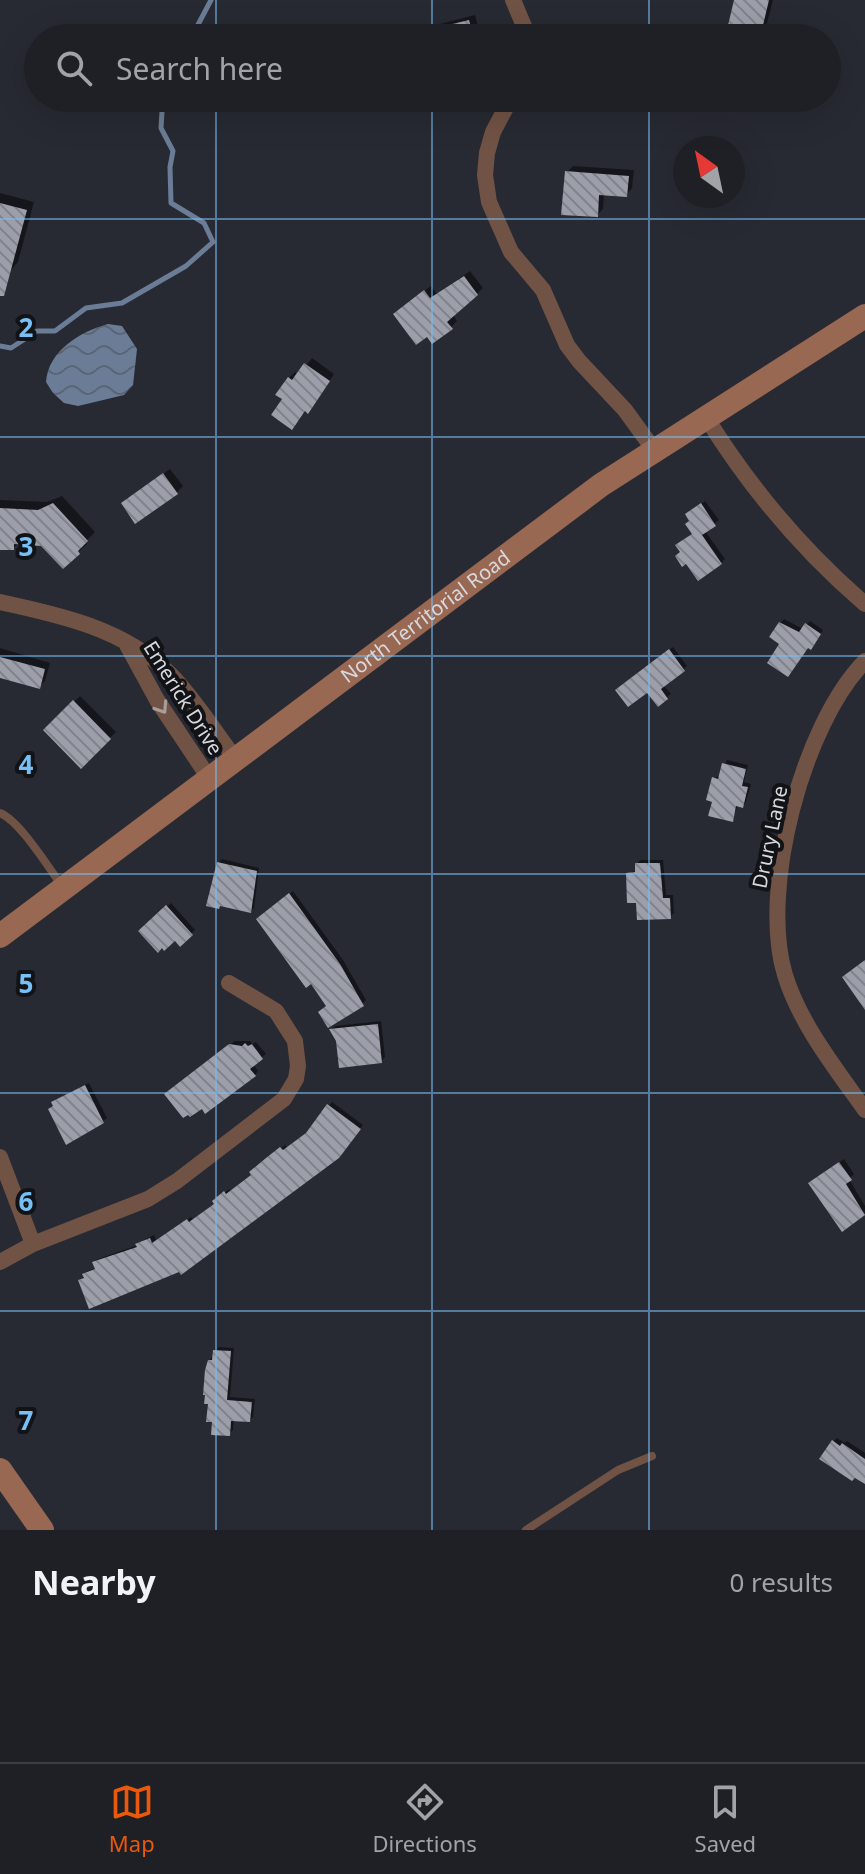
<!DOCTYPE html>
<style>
:root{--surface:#1e2026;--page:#2b2d32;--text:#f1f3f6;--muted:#a1a3a7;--line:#3c3e43;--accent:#ea580c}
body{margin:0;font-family:"Noto Sans",sans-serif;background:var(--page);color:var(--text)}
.compass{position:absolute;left:673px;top:136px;width:72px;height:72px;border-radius:50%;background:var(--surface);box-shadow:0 8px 32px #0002;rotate:327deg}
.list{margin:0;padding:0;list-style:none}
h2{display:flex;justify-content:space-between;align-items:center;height:104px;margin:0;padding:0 32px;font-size:34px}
h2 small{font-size:26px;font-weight:400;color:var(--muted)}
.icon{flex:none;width:44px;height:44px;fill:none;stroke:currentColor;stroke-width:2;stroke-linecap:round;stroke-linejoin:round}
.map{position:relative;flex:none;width:865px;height:1530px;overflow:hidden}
.search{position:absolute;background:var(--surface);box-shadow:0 8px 32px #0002;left:24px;right:24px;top:24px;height:88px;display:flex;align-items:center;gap:20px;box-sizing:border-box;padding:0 28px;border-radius:44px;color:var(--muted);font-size:30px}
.sheet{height:232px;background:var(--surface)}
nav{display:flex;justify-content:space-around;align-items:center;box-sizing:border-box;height:112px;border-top:2px solid var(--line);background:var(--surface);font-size:22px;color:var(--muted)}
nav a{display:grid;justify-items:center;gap:4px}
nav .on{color:var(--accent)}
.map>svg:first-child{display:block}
.water{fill:url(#water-waves)}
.shadow{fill:#0007}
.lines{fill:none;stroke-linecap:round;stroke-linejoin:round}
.stream{stroke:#6b7d96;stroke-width:5}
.building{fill:url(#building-back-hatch)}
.lane{stroke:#715345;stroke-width:8}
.street{stroke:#715345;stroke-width:16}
.secondary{stroke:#986852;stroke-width:24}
.oneway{stroke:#a99d9a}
.grid{fill:none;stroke:#76c0f6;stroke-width:2;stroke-opacity:0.55}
.labels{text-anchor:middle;stroke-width:8;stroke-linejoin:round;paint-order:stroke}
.street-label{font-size:20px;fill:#d7d9df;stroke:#121317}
.grid-label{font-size:26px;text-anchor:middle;font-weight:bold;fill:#76c0f6;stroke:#121317;stroke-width:8;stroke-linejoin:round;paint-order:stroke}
</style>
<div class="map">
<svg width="865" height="1530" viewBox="0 0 865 1530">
<defs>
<pattern id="water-waves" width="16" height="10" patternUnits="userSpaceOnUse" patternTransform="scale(2)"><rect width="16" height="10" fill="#6b7d96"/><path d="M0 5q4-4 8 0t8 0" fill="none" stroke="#5a6575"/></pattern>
<pattern id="building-back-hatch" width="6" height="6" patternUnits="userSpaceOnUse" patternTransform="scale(2)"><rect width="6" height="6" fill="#9c9faa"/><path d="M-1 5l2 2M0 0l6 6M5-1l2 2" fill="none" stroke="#80838b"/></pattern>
</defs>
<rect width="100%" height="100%" fill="#282a33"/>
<path class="water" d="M 108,324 L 122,326 L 137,349 L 133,385 L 124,395 L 78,406 L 64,403 L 53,393 L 46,382 C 48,350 82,331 108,324 Z"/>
<path class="shadow" d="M 736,0 L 773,0 L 763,38 L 727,38 Z
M 475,15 L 481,38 L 427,38 L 426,32 L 432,26 Z
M 443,98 L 465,98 L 444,104 Z
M 573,166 L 634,170 L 632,188 L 626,195 L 604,193 L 603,209 L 597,215 L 567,172 Z
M 0,193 L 34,202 L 18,262 L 10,271 L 0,268 Z
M 470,271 L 483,288 L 453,315 L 457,321 L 451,327 L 401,308 L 431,286 L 437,294 Z
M 312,358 L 334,374 L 314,405 L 306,410 L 298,422 L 285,399 L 289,378 L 295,372 L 299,375 Z
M 170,469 L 183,486 L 177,492 L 129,498 Z
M 62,496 L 95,532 L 85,542 L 87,544 L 63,566 L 42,544 L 19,543 L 13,548 L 0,548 L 0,500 L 47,502 Z
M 705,501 L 719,520 L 705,531 L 725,559 L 721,563 L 694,533 L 691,511 Z
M 784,619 L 803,629 L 810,621 L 823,630 L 814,644 L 782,643 L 780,623 Z
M 673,647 L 687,666 L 663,685 L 671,694 L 667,697 L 658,704 L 647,690 L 621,687 Z
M 0,648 L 50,663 L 45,681 L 39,687 L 0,678 Z
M 80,696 L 116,732 L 81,766 L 46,730 Z
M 727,760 L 748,765 L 744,782 L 751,784 L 746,802 L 743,806 L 738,805 L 732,820 L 715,800 L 714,778 L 721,775 Z
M 222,859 L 259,868 L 254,908 L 250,911 L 221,904 L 218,863 Z
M 640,860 L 663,860 L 666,895 L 673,895 L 674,913 L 670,917 L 638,901 L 628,874 L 637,870 L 637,864 Z
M 293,891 L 343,960 L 366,1000 L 362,1004 L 328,1006 L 262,916 Z
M 171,903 L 195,930 L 180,944 L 175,938 L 141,931 Z
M 381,1021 L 385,1057 L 381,1061 L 338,1040 L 331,1030 L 335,1026 Z
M 235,1041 L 250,1041 L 253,1044 L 256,1042 L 266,1054 L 253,1064 L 258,1071 L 255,1075 L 171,1090 Z
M 89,1083 L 107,1118 L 103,1121 L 54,1105 L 57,1099 Z
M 332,1102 L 363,1125 L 343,1151 L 180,1269 L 80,1281 L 88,1271 L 96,1268 L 94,1263 L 98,1259 L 138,1245 L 142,1241 L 154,1235 L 157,1242 L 191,1217 L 194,1220 L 216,1204 L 218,1198 L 229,1189 L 231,1192 L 253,1174 L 255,1169 L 285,1145 L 288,1148 L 309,1132 Z
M 844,1159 L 854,1174 L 849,1179 L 865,1206 L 865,1213 L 842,1229 L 815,1180 Z
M 219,1347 L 234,1348 L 230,1397 L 255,1399 L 253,1417 L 250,1420 L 234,1419 L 233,1430 L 229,1434 L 209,1361 Z
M 837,1438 L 845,1443 L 847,1441 L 865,1453 L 865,1482 L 833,1442 Z"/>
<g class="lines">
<path class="stream" d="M 191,38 L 211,0
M 0,346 L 11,348 L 37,331 L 55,331 L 86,308 L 122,303 L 186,266 L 213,242 L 204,223 L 171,203 L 170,167 L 173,151 L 161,128 L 162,112 L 157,98"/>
</g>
<path class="building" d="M 734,0 L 769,0 L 760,38 L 725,38 Z
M 469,20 L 474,38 L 416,38 L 415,33 Z
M 565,171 L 629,176 L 627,197 L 599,195 L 598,217 L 561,215 Z
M 0,203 L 27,210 L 4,296 L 0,296 Z
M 464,276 L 478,295 L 447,322 L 453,329 L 432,344 L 427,337 L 416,345 L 393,314 L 424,290 L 430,298 Z
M 304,363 L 330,381 L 308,414 L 305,411 L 292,430 L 271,415 L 282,399 L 275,395 L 288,377 L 292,380 Z
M 163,473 L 178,494 L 135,524 L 121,503 Z
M 53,503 L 88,541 L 78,551 L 80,554 L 63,569 L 41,546 L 14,544 L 14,550 L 0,550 L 0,508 L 38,510 Z
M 701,503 L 716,526 L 702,535 L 722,564 L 698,581 L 686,564 L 682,567 L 675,556 L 680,552 L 675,545 L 692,534 L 685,524 L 689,521 L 685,514 Z
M 779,622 L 799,632 L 805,623 L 821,634 L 811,650 L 808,648 L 788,677 L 767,663 L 779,644 L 769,637 Z
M 669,649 L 685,671 L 661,689 L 668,699 L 658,707 L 647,693 L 628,707 L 615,690 Z
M 0,657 L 45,669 L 40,689 L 0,678 Z
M 73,700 L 111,739 L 81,769 L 43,730 Z
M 722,763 L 746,769 L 742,786 L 748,787 L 743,808 L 736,806 L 733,822 L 708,816 L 712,802 L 706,800 L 712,777 L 718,779 Z
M 217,862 L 257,871 L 251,913 L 220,906 L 219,909 L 206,906 Z
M 635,863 L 660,863 L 663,898 L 670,898 L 671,919 L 637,920 L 636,903 L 627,903 L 626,873 L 635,872 Z
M 289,893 L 340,964 L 364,1006 L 328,1028 L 318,1012 L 326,1006 L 311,984 L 306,988 L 256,919 Z
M 166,905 L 193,935 L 180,947 L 175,941 L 164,951 L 162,948 L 158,953 L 138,931 Z
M 865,960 L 865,1010 L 842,977 Z
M 378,1024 L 382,1063 L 339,1068 L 336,1041 L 329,1029 Z
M 245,1043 L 248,1046 L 252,1044 L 263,1059 L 250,1069 L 256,1076 L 205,1114 L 202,1109 L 190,1117 L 188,1115 L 183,1118 L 164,1094 L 229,1044 L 242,1046 Z
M 85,1085 L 104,1123 L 66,1145 L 48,1109 L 53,1106 L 51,1102 Z
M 327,1104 L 361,1129 L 339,1158 L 181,1275 L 179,1272 L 89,1309 L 78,1280 L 84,1278 L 82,1274 L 95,1269 L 92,1262 L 137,1247 L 135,1244 L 150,1238 L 152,1243 L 187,1219 L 189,1222 L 214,1204 L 212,1201 L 224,1191 L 226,1194 L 251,1175 L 249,1172 L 266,1158 L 280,1147 L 283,1150 L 306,1133 Z
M 839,1162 L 852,1180 L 846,1184 L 865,1215 L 842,1232 L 808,1183 Z
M 213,1350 L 231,1351 L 227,1400 L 252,1402 L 250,1422 L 231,1421 L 230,1436 L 211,1435 L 212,1422 L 206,1422 L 208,1404 L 204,1404 L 205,1395 L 203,1395 L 205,1370 L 208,1360 L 212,1360 Z
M 832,1440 L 840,1446 L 842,1443 L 865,1459 L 865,1484 L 855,1478 L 852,1481 L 819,1459 Z"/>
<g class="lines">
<path class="lane" d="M 0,813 C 20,821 47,866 61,884
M 526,1530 L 618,1470 L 652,1456"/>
<path class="street" d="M 513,0 L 529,38
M 511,98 L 493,132 L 487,153 L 485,175 L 489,202 L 511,252 L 543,290 L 567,345 L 579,361 L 625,410 L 654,450
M 706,417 C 750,488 801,549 865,604
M 0,602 C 61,615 124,629 170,674 C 194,698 214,731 235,758
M 127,645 L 157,700 L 209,778
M 865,661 C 803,724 759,890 785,975 C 800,1024 836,1069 865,1110
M 0,1157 L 33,1244
M 0,1262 L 33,1244 L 148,1199 L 177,1181 L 284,1099 L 296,1079 L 298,1066 L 295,1041 L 276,1011 L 229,983"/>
<g class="secondary">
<path id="s1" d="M 0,936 L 601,485 L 865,316"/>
<path d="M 0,1470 L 42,1530"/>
</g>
</g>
<defs><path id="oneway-chevron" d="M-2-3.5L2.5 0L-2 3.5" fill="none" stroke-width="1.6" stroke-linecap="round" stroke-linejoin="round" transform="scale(2)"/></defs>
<use class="oneway" href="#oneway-chevron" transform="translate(162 708) rotate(57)"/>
<path class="grid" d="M 216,0 L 216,38M 432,0 L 432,38M 649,0 L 649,38M 216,98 L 216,1530M 432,98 L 432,1530M 649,98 L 649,1530M 0,219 L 865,219M 0,437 L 865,437M 0,656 L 865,656M 0,874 L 865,874M 0,1093 L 865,1093M 0,1311 L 865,1311"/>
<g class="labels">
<g class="street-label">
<text dy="7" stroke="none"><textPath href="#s1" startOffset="532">North Territorial Road</textPath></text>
<text transform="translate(183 698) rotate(58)" y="7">Emerick Drive</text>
<text transform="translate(770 837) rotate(-78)" y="7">Drury Lane</text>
</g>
</g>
<g class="grid-label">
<text x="26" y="337">2</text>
<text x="26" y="556">3</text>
<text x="26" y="774">4</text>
<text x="26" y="993">5</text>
<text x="26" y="1211">6</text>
<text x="26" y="1430">7</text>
</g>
</svg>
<svg class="compass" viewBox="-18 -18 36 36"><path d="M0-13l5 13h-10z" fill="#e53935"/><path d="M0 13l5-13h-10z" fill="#a1a3a7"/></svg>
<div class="search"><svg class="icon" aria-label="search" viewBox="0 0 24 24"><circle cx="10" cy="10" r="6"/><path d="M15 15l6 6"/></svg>Search here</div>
</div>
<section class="sheet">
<h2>Nearby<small>0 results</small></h2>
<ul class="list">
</ul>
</section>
<nav>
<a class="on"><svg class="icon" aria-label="map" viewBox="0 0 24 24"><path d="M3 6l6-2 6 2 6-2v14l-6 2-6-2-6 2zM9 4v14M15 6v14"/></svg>Map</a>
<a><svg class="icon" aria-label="directions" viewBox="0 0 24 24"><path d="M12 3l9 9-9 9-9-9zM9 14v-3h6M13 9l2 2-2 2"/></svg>Directions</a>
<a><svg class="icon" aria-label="saved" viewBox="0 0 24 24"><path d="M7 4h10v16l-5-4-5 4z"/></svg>Saved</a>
</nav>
